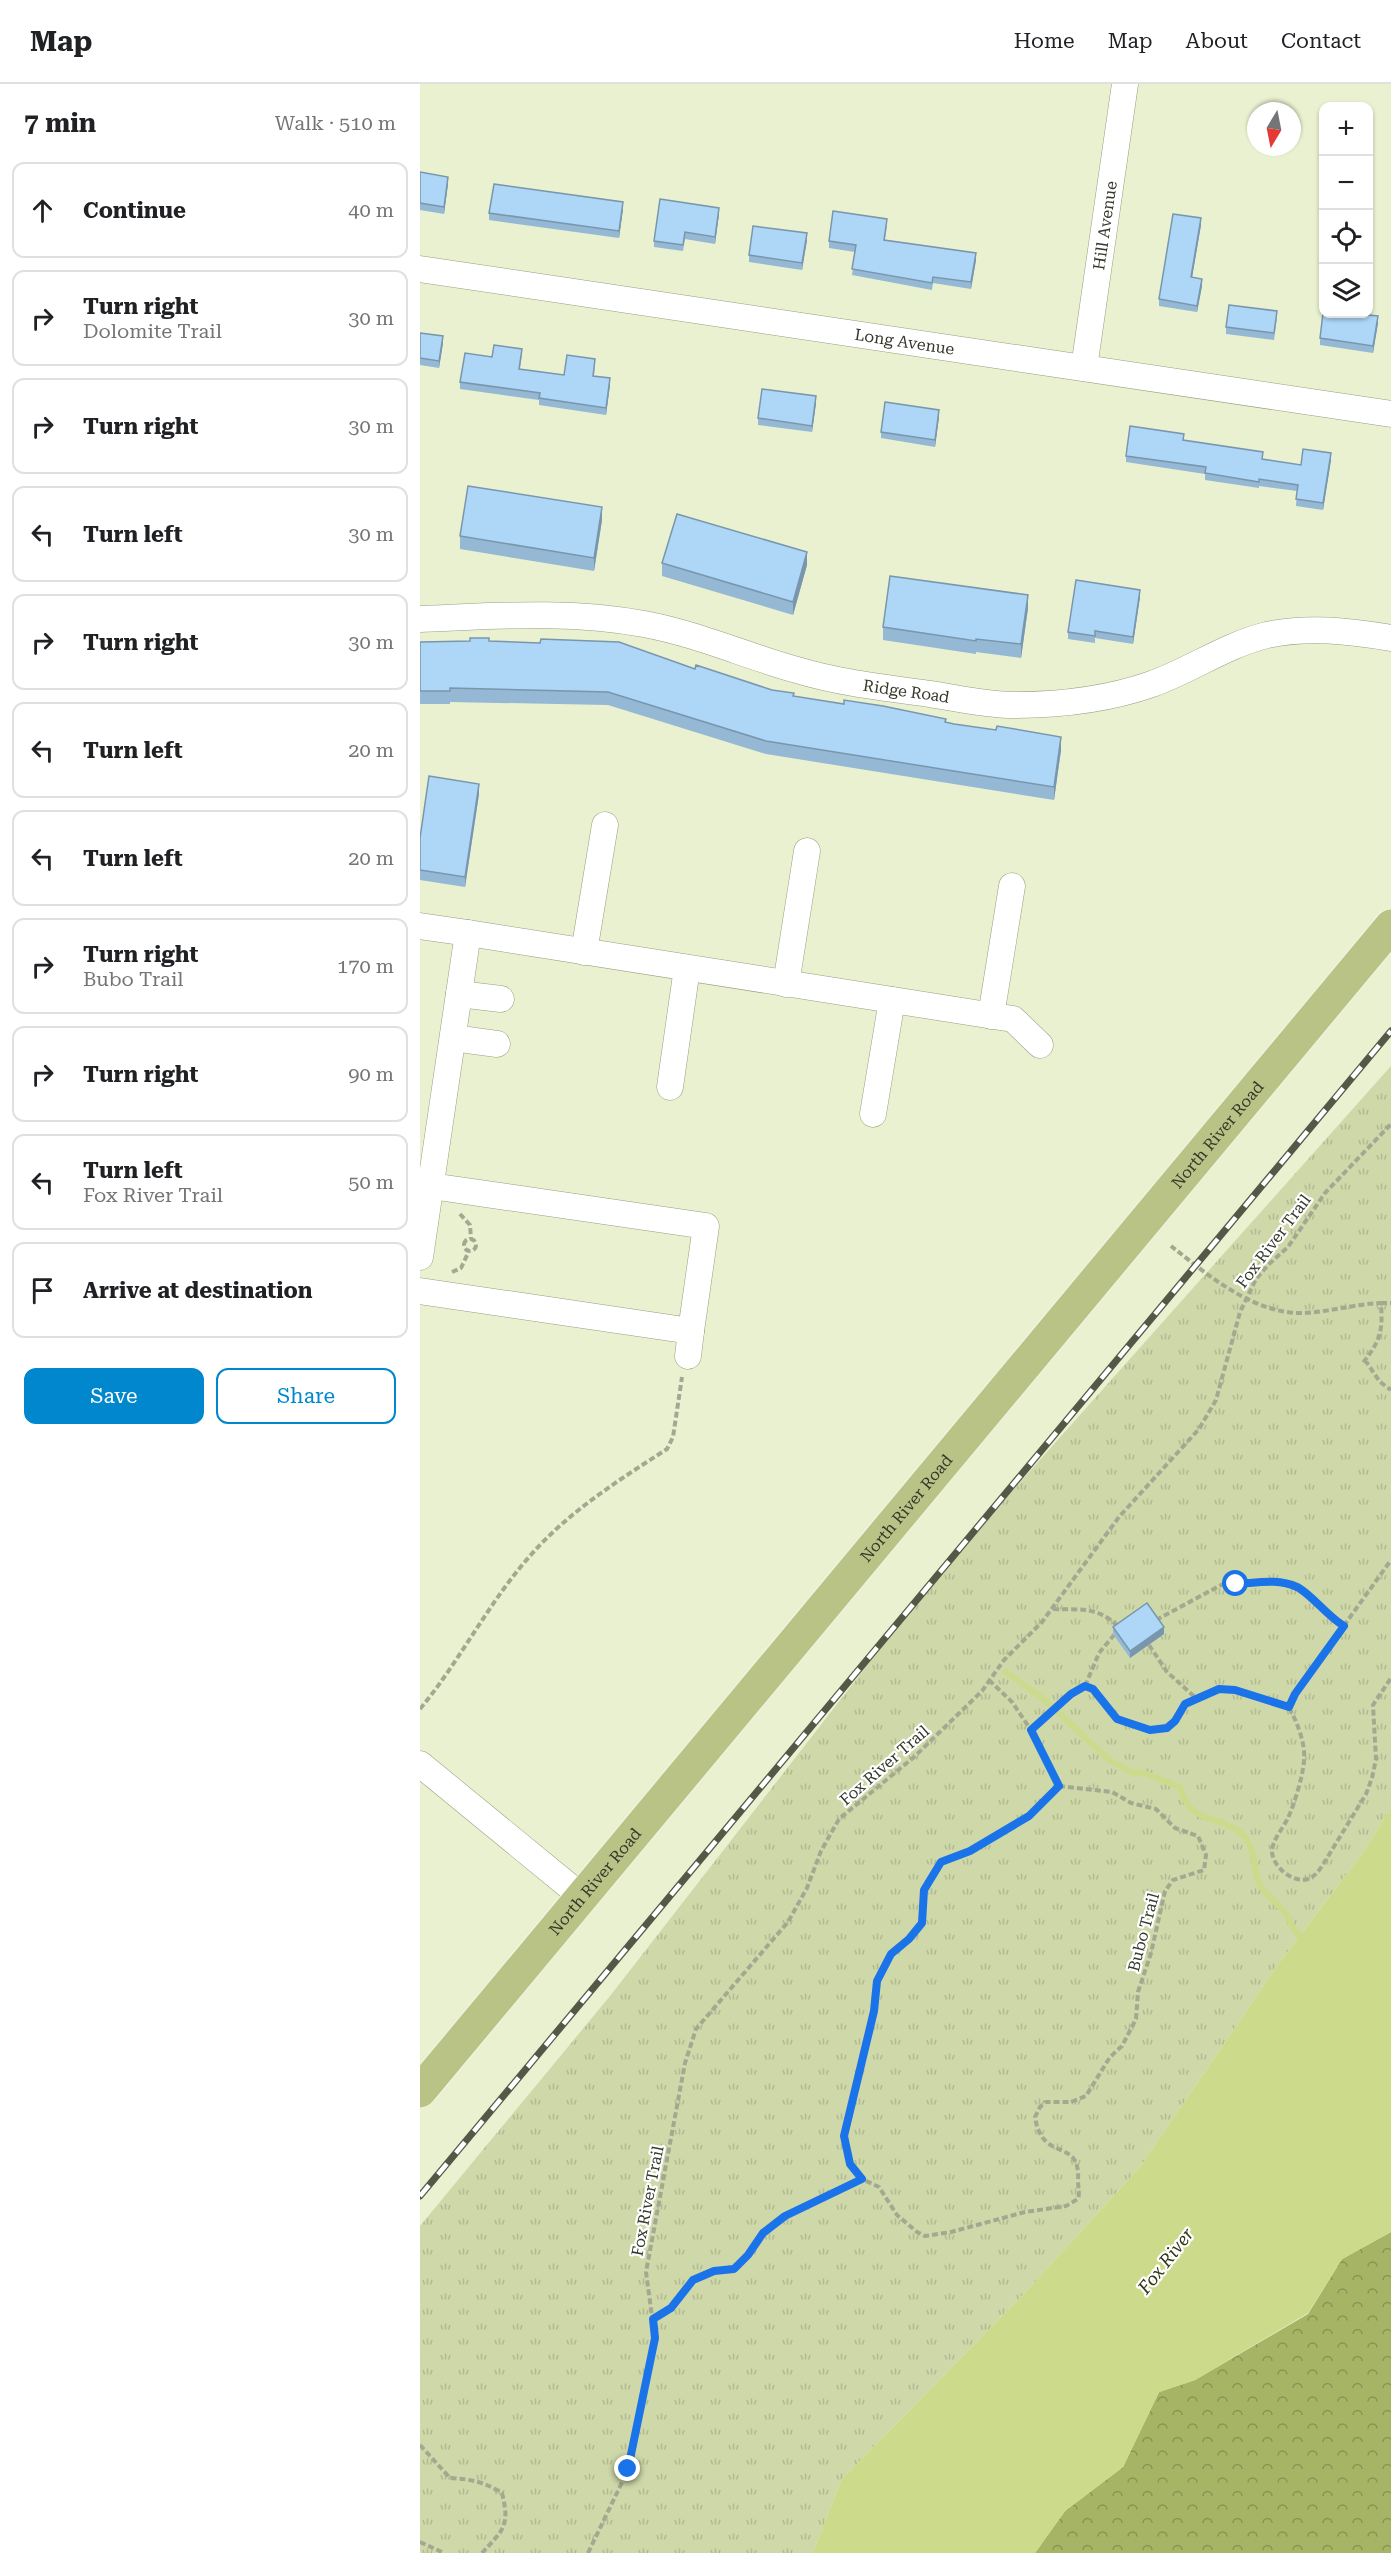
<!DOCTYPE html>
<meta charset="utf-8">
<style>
:root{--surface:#fff;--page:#f2f2f2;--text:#202124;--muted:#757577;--line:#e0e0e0;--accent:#0187ce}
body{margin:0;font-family:"Roboto Serif",serif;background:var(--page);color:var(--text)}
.controls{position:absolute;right:18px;top:18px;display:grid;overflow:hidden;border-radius:12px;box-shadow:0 2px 4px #0004}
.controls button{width:54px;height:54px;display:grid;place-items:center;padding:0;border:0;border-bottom:2px solid var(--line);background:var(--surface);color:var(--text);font:30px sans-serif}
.compass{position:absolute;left:827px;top:18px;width:54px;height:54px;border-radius:50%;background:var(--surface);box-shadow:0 2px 4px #0004;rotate:190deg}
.stop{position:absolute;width:18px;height:18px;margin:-14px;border:4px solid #1a73e8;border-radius:50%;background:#fff}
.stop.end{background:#1a73e8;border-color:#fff;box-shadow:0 2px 6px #0008}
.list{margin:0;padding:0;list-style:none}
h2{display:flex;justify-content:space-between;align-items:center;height:78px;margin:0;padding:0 24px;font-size:26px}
h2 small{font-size:20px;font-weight:400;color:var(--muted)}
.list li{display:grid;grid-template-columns:39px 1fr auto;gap:18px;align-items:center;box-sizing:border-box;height:96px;margin:0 12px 12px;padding:0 12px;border:2px solid var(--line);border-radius:12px}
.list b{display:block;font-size:22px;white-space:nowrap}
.list p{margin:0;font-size:20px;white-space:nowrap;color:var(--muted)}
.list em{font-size:20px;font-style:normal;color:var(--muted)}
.actions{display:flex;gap:12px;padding:18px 24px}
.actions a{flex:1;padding:14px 0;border:2px solid var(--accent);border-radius:12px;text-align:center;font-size:21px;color:var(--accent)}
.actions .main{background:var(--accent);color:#fff}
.icon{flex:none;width:33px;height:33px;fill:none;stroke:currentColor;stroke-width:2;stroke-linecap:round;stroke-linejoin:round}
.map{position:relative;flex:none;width:971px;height:2469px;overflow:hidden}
header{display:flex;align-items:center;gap:36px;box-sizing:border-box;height:84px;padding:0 30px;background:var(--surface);border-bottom:2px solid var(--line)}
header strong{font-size:28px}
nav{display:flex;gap:33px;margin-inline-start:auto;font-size:21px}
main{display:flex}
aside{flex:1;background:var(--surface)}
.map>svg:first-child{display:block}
.forest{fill:url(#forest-crowns)}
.park{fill:url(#park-tufts)}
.water{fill:#ccdb8b}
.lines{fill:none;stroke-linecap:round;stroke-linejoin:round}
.stream{stroke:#ccdb8b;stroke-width:6}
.minor-casing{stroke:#989f80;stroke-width:27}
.major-casing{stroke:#fff;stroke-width:34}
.path{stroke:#a3a990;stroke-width:4;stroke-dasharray:6 3;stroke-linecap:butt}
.minor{stroke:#fff;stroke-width:26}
.major{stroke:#b9c386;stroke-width:33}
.rail-casing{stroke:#545847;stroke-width:7}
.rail{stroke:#fff;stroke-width:4.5;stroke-dasharray:14;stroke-linecap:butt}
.wall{fill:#95b8d4}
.shaded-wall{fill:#7996ad}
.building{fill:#add6f7;stroke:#7996ad;stroke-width:1.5}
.route{stroke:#1a73e8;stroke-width:8}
.labels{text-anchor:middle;stroke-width:4.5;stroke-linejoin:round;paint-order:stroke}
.street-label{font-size:16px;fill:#35382b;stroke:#fff}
.water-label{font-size:18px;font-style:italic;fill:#313715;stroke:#fff}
</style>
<header>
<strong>Map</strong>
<nav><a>Home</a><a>Map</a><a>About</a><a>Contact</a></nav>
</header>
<main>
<aside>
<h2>7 min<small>Walk · 510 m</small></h2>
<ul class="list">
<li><svg class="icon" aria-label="ahead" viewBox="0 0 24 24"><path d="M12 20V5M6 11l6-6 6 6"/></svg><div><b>Continue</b></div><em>40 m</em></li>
<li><svg class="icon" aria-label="right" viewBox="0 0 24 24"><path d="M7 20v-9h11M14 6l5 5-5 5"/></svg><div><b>Turn right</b><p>Dolomite Trail</p></div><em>30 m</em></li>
<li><svg class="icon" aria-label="right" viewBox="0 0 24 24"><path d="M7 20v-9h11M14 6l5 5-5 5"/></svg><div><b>Turn right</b></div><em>30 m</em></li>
<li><svg class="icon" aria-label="left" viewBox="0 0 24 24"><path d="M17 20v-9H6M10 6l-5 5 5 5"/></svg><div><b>Turn left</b></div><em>30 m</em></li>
<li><svg class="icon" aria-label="right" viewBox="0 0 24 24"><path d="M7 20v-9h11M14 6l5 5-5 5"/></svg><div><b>Turn right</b></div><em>30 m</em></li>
<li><svg class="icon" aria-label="left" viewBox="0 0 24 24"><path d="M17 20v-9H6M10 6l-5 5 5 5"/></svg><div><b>Turn left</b></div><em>20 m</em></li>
<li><svg class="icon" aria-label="left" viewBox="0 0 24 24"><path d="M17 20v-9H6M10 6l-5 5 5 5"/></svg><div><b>Turn left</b></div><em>20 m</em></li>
<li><svg class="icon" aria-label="right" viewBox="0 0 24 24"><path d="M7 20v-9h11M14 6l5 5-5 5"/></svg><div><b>Turn right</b><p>Bubo Trail</p></div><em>170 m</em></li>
<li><svg class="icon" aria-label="right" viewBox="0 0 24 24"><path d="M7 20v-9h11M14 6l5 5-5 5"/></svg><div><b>Turn right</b></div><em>90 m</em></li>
<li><svg class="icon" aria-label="left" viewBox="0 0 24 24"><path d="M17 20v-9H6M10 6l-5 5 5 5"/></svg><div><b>Turn left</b><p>Fox River Trail</p></div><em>50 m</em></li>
<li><svg class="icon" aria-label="arrive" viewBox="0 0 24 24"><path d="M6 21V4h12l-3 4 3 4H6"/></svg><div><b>Arrive at destination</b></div></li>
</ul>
<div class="actions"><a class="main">Save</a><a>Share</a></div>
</aside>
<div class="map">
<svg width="971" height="2469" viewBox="0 0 971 2469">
<defs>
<pattern id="forest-crowns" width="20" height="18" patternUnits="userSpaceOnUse" patternTransform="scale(1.5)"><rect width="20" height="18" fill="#a6b565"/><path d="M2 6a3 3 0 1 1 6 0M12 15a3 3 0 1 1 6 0" fill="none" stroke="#889453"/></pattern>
<pattern id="park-tufts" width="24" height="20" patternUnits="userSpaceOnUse" patternTransform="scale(1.5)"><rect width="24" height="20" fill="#ced8a9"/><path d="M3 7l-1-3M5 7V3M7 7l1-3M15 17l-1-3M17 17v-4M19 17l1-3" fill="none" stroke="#b2ba92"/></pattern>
</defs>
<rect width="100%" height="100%" fill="#e9f1d0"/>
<path class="forest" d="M 971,2148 L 971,2469 L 615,2469 L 645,2427 L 703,2383 L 739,2308 L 775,2296 L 888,2230 L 922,2175 Z"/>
<path class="park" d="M 971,982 L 971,1723 L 945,1766 L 859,1879 L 720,2083 L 598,2216 L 421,2396 L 393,2469 L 0,2469 L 0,2142 L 190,1912 L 519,1489 Z"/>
<path class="water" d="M 971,1723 L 971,2148 L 922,2175 L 888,2229 L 775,2296 L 739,2308 L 703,2383 L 645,2427 L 615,2469 L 393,2469 L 421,2396 L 598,2216 L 720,2083 L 859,1879 L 945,1766 Z"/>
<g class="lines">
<path class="stream" d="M 586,1588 L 625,1616 L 688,1675 L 715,1690 L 721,1688 L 760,1703 C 771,1745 802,1728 825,1753 C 833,1761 835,1786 838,1797 C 842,1809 858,1819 865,1829 C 872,1838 871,1845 880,1852"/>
<defs>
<g id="minor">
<path id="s1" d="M 0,185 L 971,330"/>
<path id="s2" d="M 664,284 L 705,0"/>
<path id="s3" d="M 0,535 C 75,532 150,526 224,540 C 278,550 326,572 377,586 C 420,599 466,604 510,610 C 537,614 566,621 594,621 C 639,621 689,615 732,600 C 771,586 806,561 847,551 C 888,542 930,547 971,554"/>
<path d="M 0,842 L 48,849 L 0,1173"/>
<path d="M 48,849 L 593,935 L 620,961"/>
<path d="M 164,868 L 185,741"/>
<path d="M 366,900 L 387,767"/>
<path d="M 39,910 L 81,915"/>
<path d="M 571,932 L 592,802"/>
<path d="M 33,954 L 77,960"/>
<path d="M 250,1003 L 267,884"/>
<path d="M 453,1030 L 472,916"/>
<path d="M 0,1207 L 271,1247 L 286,1142 L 11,1102"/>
<path d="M 268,1272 L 271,1247"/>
<path d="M 0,1680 L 161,1812"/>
</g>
<g id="major">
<path id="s4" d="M 0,2007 L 971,842"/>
</g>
</defs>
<use href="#minor" class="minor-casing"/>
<use href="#major" class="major-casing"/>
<path class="path" d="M 40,1130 L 50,1141 L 51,1155
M44 1161a6 6 0 1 1 12 0a6 6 0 1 1-12 0Z
M 751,1162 C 788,1191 833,1230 883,1229 C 909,1228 935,1220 961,1219 C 963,1249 960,1257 942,1280
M 32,1188 L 41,1184 L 49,1167
M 961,1219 L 971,1219
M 945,1276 L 960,1298 L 971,1306
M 633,1525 C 663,1526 677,1522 700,1544
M 736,1536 L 803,1500 L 842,1497 L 878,1503 L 913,1536 L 924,1542
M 729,1561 L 747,1588 L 776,1614
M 569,1596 L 592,1618 L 611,1646 L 639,1702
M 665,1602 L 679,1569 L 694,1551
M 869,1624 C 877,1637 886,1661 884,1677 C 883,1692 874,1721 868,1734 C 863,1744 852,1757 852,1767 C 852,1782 873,1800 888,1795 C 896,1792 900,1785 904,1779 L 946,1710 L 952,1694 L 956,1675 L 953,1621 L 971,1594
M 869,1624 L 875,1610 L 971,1476
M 0,1625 C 40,1577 68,1519 110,1472 C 148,1428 199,1396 247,1365 L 253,1353 L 262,1293
M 611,1646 L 651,1610 L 665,1602 L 673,1605 L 697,1635 L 730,1645 L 747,1644 L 755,1637 L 765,1620 L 799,1605 L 815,1606 L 869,1624
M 639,1702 L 692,1708 L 711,1719 L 736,1725 L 755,1744 L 778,1752 L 786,1771 L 784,1786 L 753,1796 L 745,1807 L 731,1869 L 718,1908 L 716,1935 L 702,1962 L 690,1973 L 666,2012 L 651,2018 L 626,2018 L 620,2023 L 615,2033 C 622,2080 661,2052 658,2097 C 658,2103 660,2109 658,2115 L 646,2122 L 605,2128 L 531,2148 L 505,2152 L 497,2148 L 477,2131 L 459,2103 L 442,2095 L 430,2080 L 424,2052 L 454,1927 L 457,1897 L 471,1870 L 489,1855 L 502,1840 L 504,1806 L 521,1778 L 550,1767 L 609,1732 Z
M 233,2235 L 251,2224 L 273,2196 L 294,2187 L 314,2185 L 328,2171 L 343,2149 L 365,2132 L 442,2095
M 0,2361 L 30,2394 C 50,2395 65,2398 82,2409 C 90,2442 84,2445 62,2469
M 0,2458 L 24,2469
M 168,2469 L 208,2386 L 235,2255 L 226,2188 L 265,1979 L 276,1945 L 368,1838 L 387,1804 L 401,1767 L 419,1735 L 494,1673 L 562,1607 L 584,1576 L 622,1538 L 699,1433 L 779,1345 L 796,1316 L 820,1228 L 836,1195 L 848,1181 L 868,1163 L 905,1109 L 971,1040"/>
<use href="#minor" class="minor"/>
<use href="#major" class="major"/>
<defs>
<path id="rail" d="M 0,2112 L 971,947"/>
</defs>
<use href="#rail" class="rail-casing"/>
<use href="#rail" class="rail"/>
</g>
<path class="wall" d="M 0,88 L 28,100 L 24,130 L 0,126 Z
M 203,125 L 199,154 L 69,136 L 69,129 Z
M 299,130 L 295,160 L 265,155 L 263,167 L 234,163 L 234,157 Z
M 781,141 L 772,193 L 782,202 L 777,228 L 739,222 L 739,215 Z
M 467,142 L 465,156 L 556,176 L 551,205 L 513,199 L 512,206 L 432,191 L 435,168 L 409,164 L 409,157 Z
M 387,156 L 382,186 L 329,178 L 329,171 Z
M 857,234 L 854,256 L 806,250 L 806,243 Z
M 958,239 L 953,269 L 900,261 L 900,254 Z
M 0,249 L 23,259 L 19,284 L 0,281 Z
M 102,271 L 100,285 L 144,291 L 175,282 L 174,292 L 190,301 L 186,331 L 119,321 L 119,316 L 40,305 L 40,298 L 72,273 Z
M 396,319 L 392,348 L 338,341 L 338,334 Z
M 519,333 L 515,363 L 461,354 L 461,348 Z
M 764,356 L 843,375 L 881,381 L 911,376 L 903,426 L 876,422 L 877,407 L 839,402 L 839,404 L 785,396 L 785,390 L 706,378 L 706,372 Z
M 182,436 L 174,487 L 40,465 L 40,452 Z
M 242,479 L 387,481 L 373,531 L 242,492 Z
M 720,513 L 713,560 L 675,554 L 675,559 L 648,555 L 648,548 Z
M 608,524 L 601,574 L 556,568 L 556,570 L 463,556 L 463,543 Z
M 69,557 L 275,585 L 374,612 L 526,638 L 641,666 L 634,716 L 346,670 L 188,621 L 30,618 L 30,620 L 0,620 L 0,558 Z
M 59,710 L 45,803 L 0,796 L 0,754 Z
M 693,1543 L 744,1550 L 710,1574 L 693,1550 Z"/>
<path class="shaded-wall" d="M 28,93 L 28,100 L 24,130 L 24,123 Z
M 203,118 L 203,125 L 199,154 L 199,147 Z
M 299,124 L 299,130 L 295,160 L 295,153 Z
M 781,134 L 781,141 L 771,200 L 771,193 Z
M 387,149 L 387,156 L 382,186 L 382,179 Z
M 556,169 L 556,176 L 551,205 L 551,198 Z
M 782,195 L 782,202 L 777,228 L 777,222 Z
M 958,232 L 958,239 L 953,269 L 953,262 Z
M 23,252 L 23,259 L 19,284 L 19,277 Z
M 190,294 L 190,301 L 186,331 L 186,324 Z
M 396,312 L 396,319 L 392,348 L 392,342 Z
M 519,326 L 519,333 L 515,363 L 515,356 Z
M 911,369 L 911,376 L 903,426 L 903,419 Z
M 182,423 L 182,436 L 174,487 L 174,474 Z
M 387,468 L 387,481 L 373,531 L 373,518 Z
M 720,506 L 720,513 L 713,560 L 713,553 Z
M 608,511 L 608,524 L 601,574 L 601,560 Z
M 641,653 L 641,666 L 634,716 L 634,703 Z
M 59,700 L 59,710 L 45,803 L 45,793 Z
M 744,1543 L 744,1550 L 710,1574 L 710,1567 Z"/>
<path class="building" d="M 0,88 L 28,93 L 24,123 L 0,119 Z
M 74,100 L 203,118 L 199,147 L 69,129 Z
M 240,115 L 299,124 L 295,153 L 265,148 L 263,161 L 234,157 Z
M 413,127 L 467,135 L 464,156 L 556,169 L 551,198 L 513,193 L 512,199 L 432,185 L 436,161 L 409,157 Z
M 753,130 L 781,134 L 771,193 L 782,195 L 777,222 L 739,215 Z
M 333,142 L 387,149 L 382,179 L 329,171 Z
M 809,221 L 857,227 L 854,249 L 806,243 Z
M 903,229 L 938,230 L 958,232 L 953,262 L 900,254 Z
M 0,249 L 23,252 L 19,277 L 0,274 Z
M 74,261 L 102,265 L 99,285 L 144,291 L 147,271 L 175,275 L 173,292 L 190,294 L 186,324 L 119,314 L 120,309 L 40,298 L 45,269 L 72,273 Z
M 342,305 L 396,312 L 392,342 L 338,334 Z
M 465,318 L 519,326 L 515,356 L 461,348 Z
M 710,342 L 764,350 L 763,356 L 843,368 L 842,375 L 881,381 L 883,365 L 911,369 L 903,419 L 876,415 L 878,401 L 839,395 L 839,398 L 785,389 L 786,383 L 706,372 Z
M 48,402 L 182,423 L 174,474 L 40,452 Z
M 257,430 L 387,468 L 373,518 L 242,479 Z
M 470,492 L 608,511 L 601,560 L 556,555 L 556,557 L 463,543 Z
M 656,496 L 720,506 L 713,553 L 675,547 L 675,552 L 648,548 Z
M 50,554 L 69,554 L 69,557 L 120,559 L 121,555 L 199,558 L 275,585 L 276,581 L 352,606 L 374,609 L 373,612 L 424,620 L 424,616 L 463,622 L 526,635 L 525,638 L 534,640 L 576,646 L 577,642 L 641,653 L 634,703 L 346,657 L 188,608 L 30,604 L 30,607 L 0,607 L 0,558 L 50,557 Z
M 9,692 L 59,700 L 45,793 L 0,786 L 0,754 Z
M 727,1519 L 744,1543 L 710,1567 L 693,1543 Z"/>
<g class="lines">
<path class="route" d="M 208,2385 L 235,2254 L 233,2235 L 251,2224 L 273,2196 L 294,2187 L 314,2185 L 328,2171 L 343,2149 L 365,2132 L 442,2095 L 430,2080 L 424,2052 L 454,1927 L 457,1897 L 471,1870 L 489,1855 L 502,1839 L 504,1806 L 521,1778 L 550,1767 L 609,1732 L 639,1702 L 611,1646 L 651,1610 L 665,1602 L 673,1605 L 697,1635 L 730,1646 L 747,1644 L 755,1637 L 765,1620 L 799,1605 L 815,1606 L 869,1623 L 875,1610 L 924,1542 C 908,1533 890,1509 877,1503 C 858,1494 836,1499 816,1500"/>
</g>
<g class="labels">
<g class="street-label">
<text dy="6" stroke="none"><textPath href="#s2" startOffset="144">Hill Avenue</textPath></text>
<text dy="6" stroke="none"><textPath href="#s1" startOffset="490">Long Avenue</textPath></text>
<text dy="6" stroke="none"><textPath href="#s3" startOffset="496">Ridge Road</textPath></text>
<text dy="6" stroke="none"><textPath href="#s4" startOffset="1245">North River Road</textPath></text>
<text transform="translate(853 1157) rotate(-53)" y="6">Fox River Trail</text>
<text dy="6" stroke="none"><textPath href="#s4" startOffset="759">North River Road</textPath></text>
<text transform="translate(464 1681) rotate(-41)" y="6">Fox River Trail</text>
<text dy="6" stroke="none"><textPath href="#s4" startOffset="273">North River Road</textPath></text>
<text transform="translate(723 1848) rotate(-75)" y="6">Bubo Trail</text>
<text transform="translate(227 2117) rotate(-79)" y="6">Fox River Trail</text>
</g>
<g class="water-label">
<text transform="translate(746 2177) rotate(-52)" y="6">Fox River</text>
</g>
</g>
</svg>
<div class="controls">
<button>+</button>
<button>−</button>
<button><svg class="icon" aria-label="locate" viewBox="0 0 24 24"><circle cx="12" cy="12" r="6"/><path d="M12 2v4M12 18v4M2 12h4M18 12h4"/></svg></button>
<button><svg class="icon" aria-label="layers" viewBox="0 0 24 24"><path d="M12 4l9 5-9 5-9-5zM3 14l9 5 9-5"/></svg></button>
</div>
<svg class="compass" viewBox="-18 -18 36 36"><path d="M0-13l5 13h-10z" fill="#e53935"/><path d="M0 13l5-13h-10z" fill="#757577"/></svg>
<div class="stop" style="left:816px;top:1500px"></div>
<div class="stop end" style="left:208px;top:2385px"></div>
</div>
</main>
